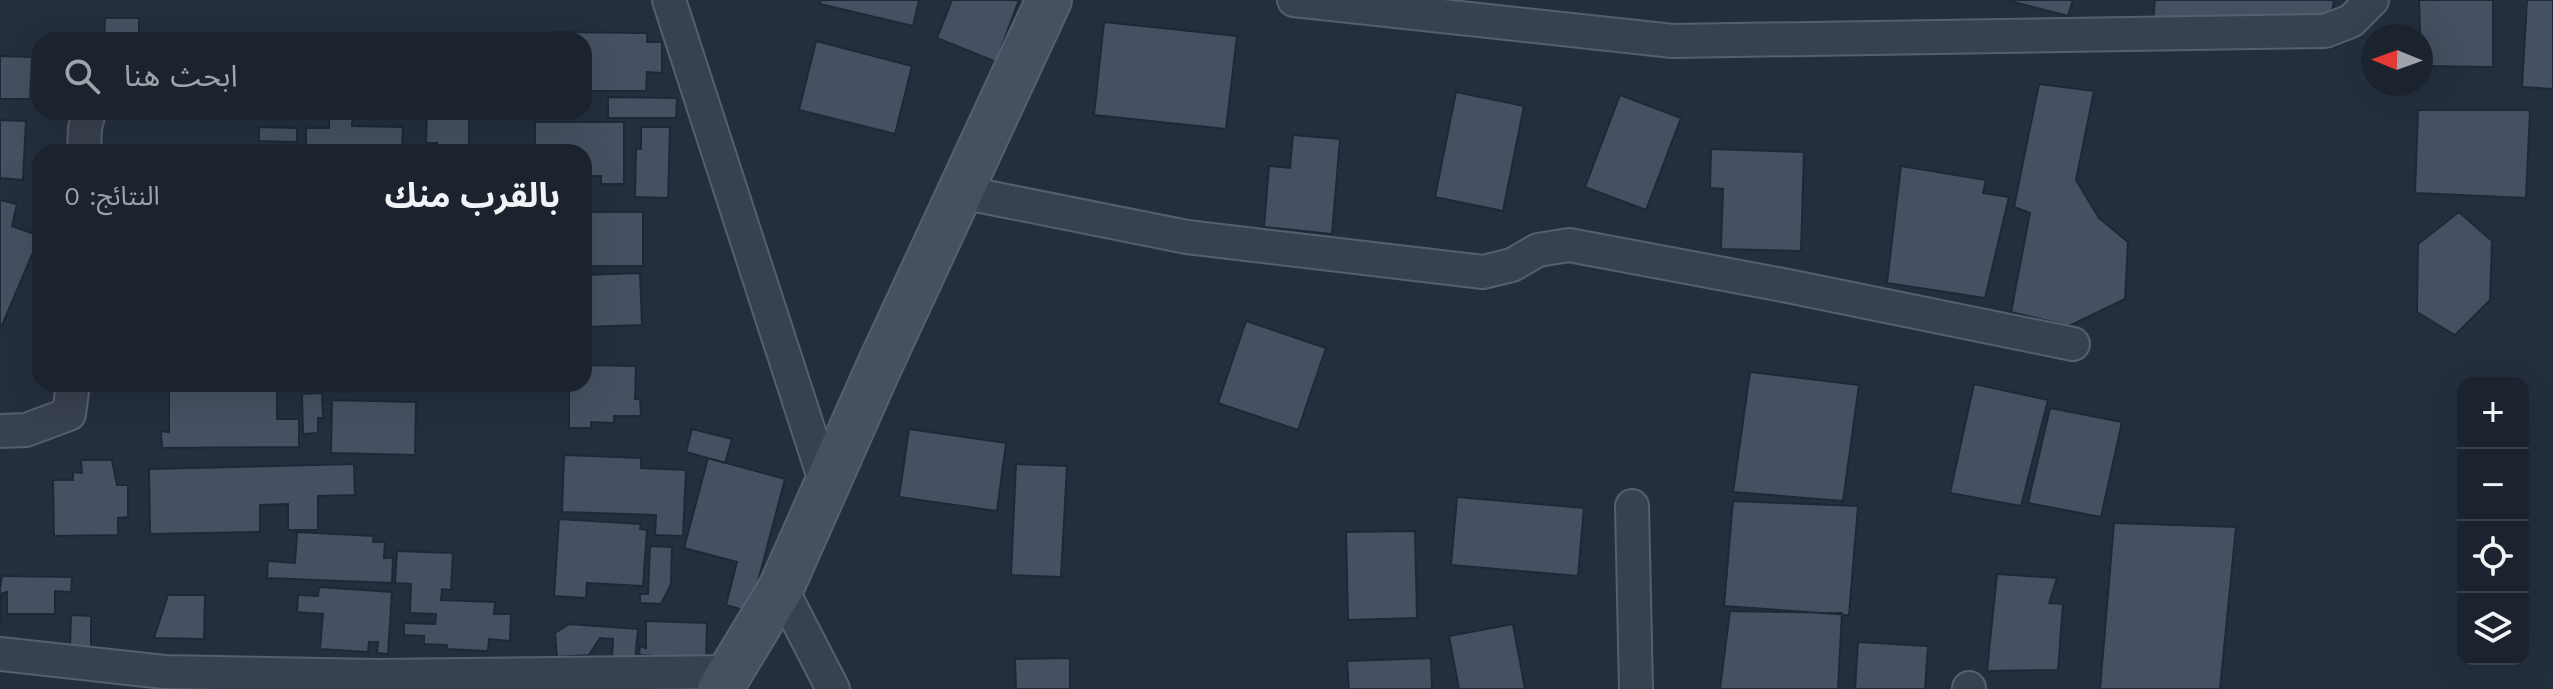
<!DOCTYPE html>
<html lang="ar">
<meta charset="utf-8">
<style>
:root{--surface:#1b232e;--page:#242b36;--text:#f1f3f6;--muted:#a0a4aa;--line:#39404a}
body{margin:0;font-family:"Work Sans","Noto Sans Arabic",sans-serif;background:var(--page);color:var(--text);direction:rtl}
.controls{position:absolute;right:24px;bottom:24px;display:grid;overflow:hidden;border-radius:16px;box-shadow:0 8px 32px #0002}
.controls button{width:72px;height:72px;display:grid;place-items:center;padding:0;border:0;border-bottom:2px solid var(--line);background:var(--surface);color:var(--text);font:40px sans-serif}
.compass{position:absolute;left:2361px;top:24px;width:72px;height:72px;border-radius:50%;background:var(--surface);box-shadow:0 8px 32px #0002;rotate:271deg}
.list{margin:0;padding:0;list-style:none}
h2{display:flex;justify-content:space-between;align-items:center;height:104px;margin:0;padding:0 32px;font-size:34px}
h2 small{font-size:26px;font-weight:400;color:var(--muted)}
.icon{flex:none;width:44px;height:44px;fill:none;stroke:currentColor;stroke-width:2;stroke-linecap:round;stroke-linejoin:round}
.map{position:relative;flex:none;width:2553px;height:689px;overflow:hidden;direction:ltr}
.search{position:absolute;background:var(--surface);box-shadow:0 8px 32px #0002;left:32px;top:32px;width:560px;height:88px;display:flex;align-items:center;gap:20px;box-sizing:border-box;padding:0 28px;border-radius:24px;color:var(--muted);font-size:30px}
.panel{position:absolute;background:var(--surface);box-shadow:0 8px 32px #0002;left:32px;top:144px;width:560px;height:248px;border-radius:24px;direction:rtl}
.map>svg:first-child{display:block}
.building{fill:#455162;stroke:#1f2835;stroke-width:2}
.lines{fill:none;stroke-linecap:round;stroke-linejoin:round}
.street-casing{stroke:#565f6c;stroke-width:36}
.secondary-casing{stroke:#565f6c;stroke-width:48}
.street{stroke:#38414e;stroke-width:32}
.secondary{stroke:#465061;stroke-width:44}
</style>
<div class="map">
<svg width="2553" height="689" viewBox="0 0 2553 689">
<rect width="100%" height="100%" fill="#242f3e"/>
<path class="building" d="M 821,0 L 919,0 L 913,26 L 820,4 Z
M 952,0 L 1019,0 L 996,62 L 937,38 Z
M 2006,0 L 2073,0 L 2068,16 Z
M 2155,0 L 2334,0 L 2330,23 L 2153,24 Z
M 2419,0 L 2493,0 L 2493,67 L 2421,66 Z
M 2527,0 L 2553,0 L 2553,89 L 2522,87 Z
M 105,18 L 139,18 L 139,40 L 104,40 Z
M 1104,22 L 1237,36 L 1226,129 L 1094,115 Z
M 552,32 L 647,33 L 647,42 L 662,42 L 662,73 L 647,72 L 646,91 L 584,91 L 584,40 L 552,40 Z
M 816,41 L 912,66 L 895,134 L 799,110 Z
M 0,56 L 32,57 L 30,99 L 0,99 Z
M 2039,84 L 2094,91 L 2076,180 L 2099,218 L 2128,242 L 2125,299 L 2069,326 L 2011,312 L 2030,213 L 2014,207 Z
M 1456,92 L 1524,106 L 1503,211 L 1435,197 Z
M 1620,95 L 1681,118 L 1646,210 L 1585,187 Z
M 608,97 L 677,98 L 676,118 L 608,118 Z
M 2418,110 L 2530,110 L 2526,198 L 2415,193 Z
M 329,112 L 353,112 L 352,126 L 403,127 L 402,152 L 306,152 L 306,128 L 329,128 Z
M 427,112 L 469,112 L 469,149 L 437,148 L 437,143 L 426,143 Z
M 0,120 L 26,121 L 23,180 L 0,178 Z
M 535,122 L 624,122 L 624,184 L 601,184 L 601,176 L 584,176 L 584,152 L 535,152 Z
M 259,127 L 297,128 L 297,142 L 259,141 Z
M 641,127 L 670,127 L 668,198 L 635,197 L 636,149 L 641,149 Z
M 1293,135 L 1340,139 L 1332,234 L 1264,227 L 1269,166 L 1290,168 Z
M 239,147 L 287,147 L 287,152 L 239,152 Z
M 1711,149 L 1804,152 L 1801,251 L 1721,249 L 1723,189 L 1710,188 Z
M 1901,166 L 1986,180 L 1983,193 L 2009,197 L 1985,298 L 1887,283 Z
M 0,200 L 17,204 L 12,226 L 40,236 L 0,330 Z
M 584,212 L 643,212 L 643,266 L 584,266 Z
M 2459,212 L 2492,241 L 2490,300 L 2455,335 L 2417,312 L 2418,244 Z
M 640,273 L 642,325 L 584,327 L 584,275 Z
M 1246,321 L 1326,348 L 1298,430 L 1218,403 Z
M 584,365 L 636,366 L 635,399 L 640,399 L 641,416 L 614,416 L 614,423 L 591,422 L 591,428 L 569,428 L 569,384 L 584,384 Z
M 1750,372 L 1859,385 L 1843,501 L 1733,492 Z
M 169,384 L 277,384 L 277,419 L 299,419 L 299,447 L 162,448 L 161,431 L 169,432 Z
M 1974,384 L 2048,400 L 2021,506 L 1950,493 Z
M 322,393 L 323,418 L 318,418 L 318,433 L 303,434 L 302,394 Z
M 332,400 L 416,402 L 415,455 L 331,453 Z
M 2050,408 L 2122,422 L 2101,517 L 2028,503 Z
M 692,429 L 732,439 L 725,463 L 686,452 Z
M 909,429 L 1006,443 L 997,511 L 899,497 Z
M 564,455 L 641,458 L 641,468 L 686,470 L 683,536 L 655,535 L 656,515 L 562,512 Z
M 708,458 L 785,479 L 750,612 L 726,605 L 737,562 L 684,548 Z
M 81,460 L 112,460 L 117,485 L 128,485 L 128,517 L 118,518 L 118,535 L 54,536 L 53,480 L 73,480 L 73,472 L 82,473 Z
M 354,464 L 355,495 L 318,496 L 318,530 L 288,530 L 288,504 L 260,505 L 260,532 L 150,534 L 149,469 Z
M 1016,464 L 1067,466 L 1061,577 L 1011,575 Z
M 1457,497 L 1584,508 L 1578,576 L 1451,565 Z
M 1733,501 L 1858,506 L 1849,615 L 1724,606 Z
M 559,519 L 641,524 L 640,529 L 647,530 L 643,586 L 587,583 L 586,598 L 554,596 Z
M 2114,523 L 2236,527 L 2220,689 L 2100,689 Z
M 1415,531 L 1417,618 L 1348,620 L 1346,532 Z
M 297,532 L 374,536 L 373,542 L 385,542 L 384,558 L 393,558 L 392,583 L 267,578 L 268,561 L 295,563 Z
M 650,546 L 672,547 L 671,584 L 661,604 L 640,603 L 640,594 L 648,594 Z
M 397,551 L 453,553 L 451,590 L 442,589 L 441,600 L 495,602 L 494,614 L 511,614 L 510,641 L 489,639 L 488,651 L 447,649 L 447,645 L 424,644 L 424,636 L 404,635 L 404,623 L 435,624 L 436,614 L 410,613 L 411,584 L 395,583 Z
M 1997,574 L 2057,578 L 2049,603 L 2063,604 L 2058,670 L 1987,671 Z
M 2,576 L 72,577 L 71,592 L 55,591 L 55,614 L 7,614 L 7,592 L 1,594 L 0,624 L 0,588 Z
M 319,587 L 392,592 L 388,654 L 377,653 L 378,642 L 369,642 L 368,652 L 320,649 L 323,614 L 297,612 L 298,595 L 318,596 Z
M 168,595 L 205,595 L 204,639 L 154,638 Z
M 1730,611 L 1842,613 L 1838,689 L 1720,689 Z
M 71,615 L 91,616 L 91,648 L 70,648 Z
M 646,621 L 707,623 L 706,664 L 654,663 L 654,656 L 639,655 L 640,646 L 646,648 Z
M 569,624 L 638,629 L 635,661 L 612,660 L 613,639 L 600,638 L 589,655 L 557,657 L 555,633 Z
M 1513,624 L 1525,689 L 1459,689 L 1449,636 Z
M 1858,642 L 1928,646 L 1925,689 L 1855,689 Z
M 1070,658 L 1070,689 L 1016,689 L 1015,659 Z
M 1431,658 L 1432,689 L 1349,689 L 1347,661 Z"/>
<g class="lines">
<defs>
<path id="street" d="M 669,0 L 827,487
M 1294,0 L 1673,41 L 2325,31 L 2351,21 L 2372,0
M 84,152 L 85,128 L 89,112
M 961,192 L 1187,237 L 1483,272 L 1512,265 L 1538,250 L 1569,245 L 1788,286 L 2073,344
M 0,431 L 26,430 L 69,414 L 73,384
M 1632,506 L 1636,689
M 781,588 L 833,689
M 0,654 L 164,672 L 378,676 L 730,672
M 1969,689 L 1969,688"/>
<path id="secondary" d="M 720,689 L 781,588 L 878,369 L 1049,0"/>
</defs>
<use href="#street" class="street-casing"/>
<use href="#secondary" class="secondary-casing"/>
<use href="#street" class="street"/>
<use href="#secondary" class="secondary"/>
</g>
</svg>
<div class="controls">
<button>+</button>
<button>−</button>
<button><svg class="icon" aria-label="locate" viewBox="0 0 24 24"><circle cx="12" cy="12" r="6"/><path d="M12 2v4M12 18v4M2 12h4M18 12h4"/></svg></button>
<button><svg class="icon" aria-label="layers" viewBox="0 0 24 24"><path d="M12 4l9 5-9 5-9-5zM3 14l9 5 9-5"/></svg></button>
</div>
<svg class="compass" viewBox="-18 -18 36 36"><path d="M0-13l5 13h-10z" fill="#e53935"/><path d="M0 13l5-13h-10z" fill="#a0a4aa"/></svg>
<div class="search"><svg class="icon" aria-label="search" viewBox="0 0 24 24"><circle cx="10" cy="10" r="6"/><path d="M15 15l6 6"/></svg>ابحث هنا</div>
<section class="panel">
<h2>بالقرب منك<small>النتائج: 0</small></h2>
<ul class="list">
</ul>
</section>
</div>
